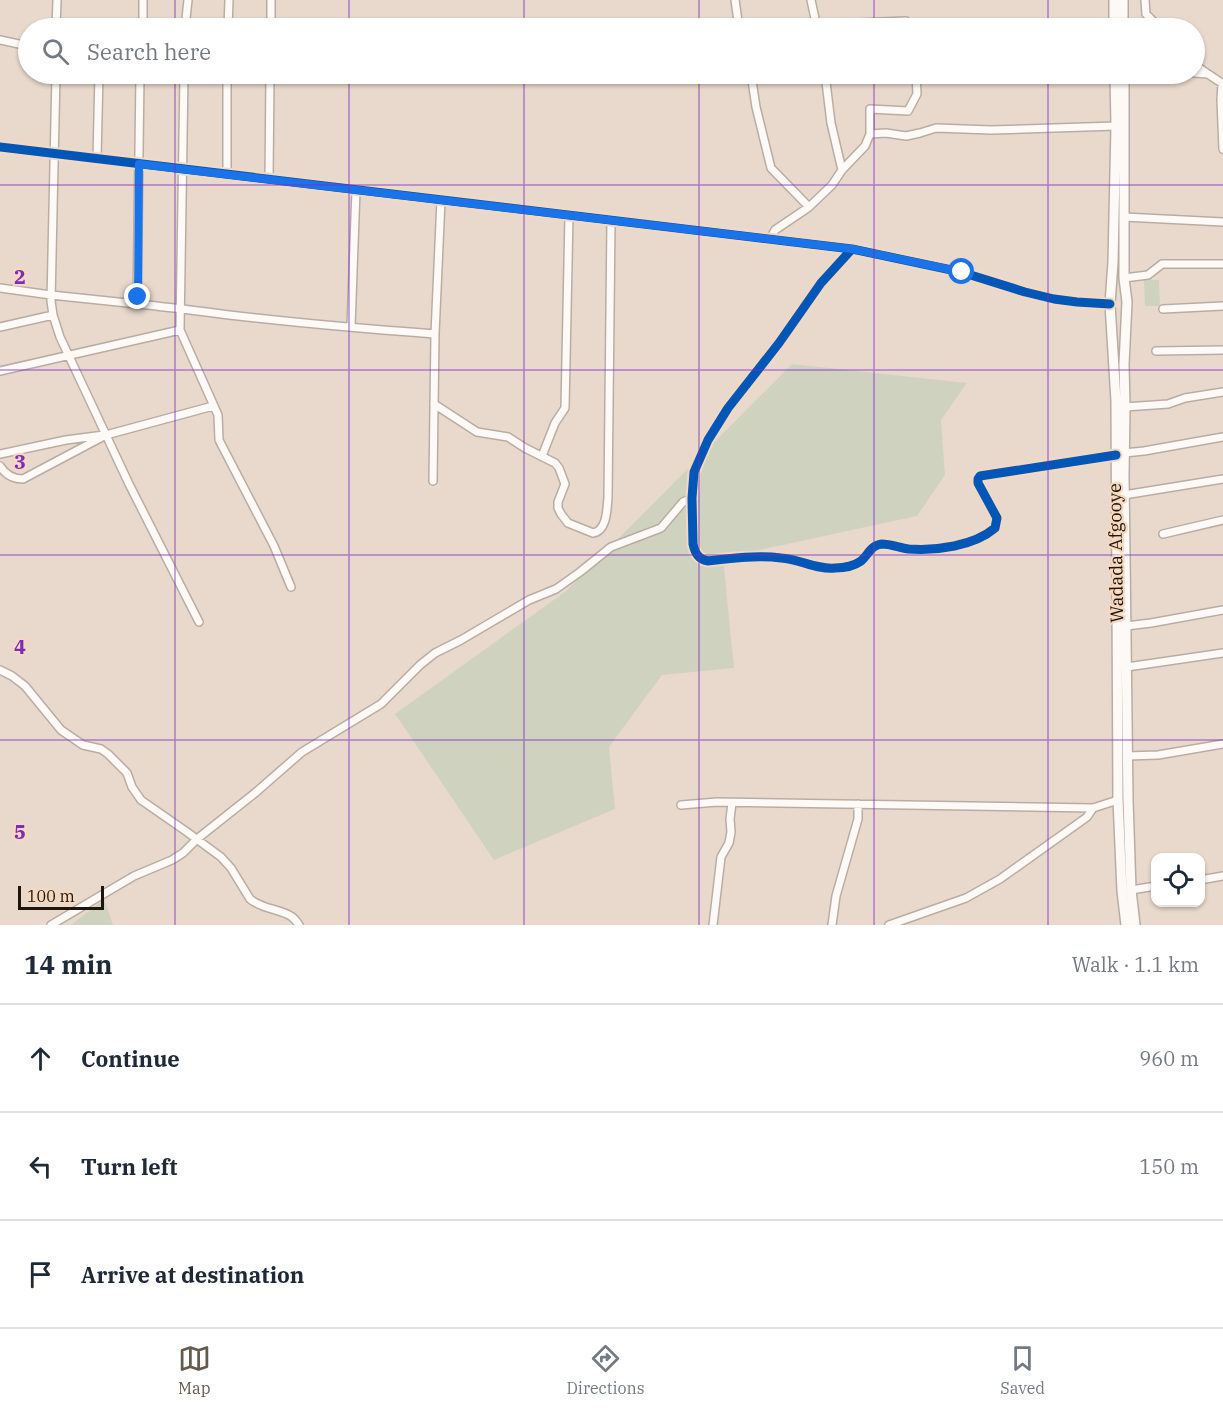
<!DOCTYPE html>
<meta charset="utf-8">
<style>
:root{--surface:#fff;--page:#f6f6f7;--text:#1f2937;--muted:#747a83;--line:#e0e1e3;--accent:#665a4f}
body{margin:0;font-family:"IBM Plex Serif",serif;background:var(--page);color:var(--text)}
.controls{position:absolute;right:18px;bottom:18px;display:grid;overflow:hidden;border-radius:12px;box-shadow:0 2px 4px #0004}
.controls button{width:54px;height:54px;display:grid;place-items:center;padding:0;border:0;border-bottom:2px solid var(--line);background:var(--surface);color:var(--text);font:30px sans-serif}
.scale{position:absolute;left:18px;bottom:15px;width:86px;box-sizing:border-box;padding-left:6px;border:3px solid #1f150c;border-top:0;font-size:16px;line-height:21px;white-space:nowrap;color:#1f150c;-webkit-text-stroke:4px #f6d8bf;paint-order:stroke}
.stop{position:absolute;width:18px;height:18px;margin:-14px;border:4px solid #1a73e8;border-radius:50%;background:#fff}
.stop.end{background:#1a73e8;border-color:#fff;box-shadow:0 2px 6px #0008}
.list{margin:0;padding:0;list-style:none}
h2{display:flex;justify-content:space-between;align-items:center;height:78px;margin:0;padding:0 24px;font-size:26px}
h2 small{font-size:20px;font-weight:400;color:var(--muted)}
.list li{display:grid;grid-template-columns:39px 1fr auto;gap:18px;align-items:center;box-sizing:border-box;height:108px;padding:0 24px;border-top:2px solid var(--line)}
.list b{display:block;font-size:22px;white-space:nowrap}
.list em{font-size:20px;font-style:normal;color:var(--muted)}
.icon{flex:none;width:33px;height:33px;fill:none;stroke:currentColor;stroke-width:2;stroke-linecap:round;stroke-linejoin:round}
.map{position:relative;flex:none;width:1223px;height:925px;overflow:hidden}
.search{position:absolute;background:var(--surface);box-shadow:0 2px 4px #0004;left:18px;right:18px;top:18px;height:66px;display:flex;align-items:center;gap:15px;box-sizing:border-box;padding:0 21px;border-radius:33px;color:var(--muted);font-size:22px}
.sheet{height:402px;background:var(--surface)}
nav{display:flex;justify-content:space-around;align-items:center;box-sizing:border-box;height:84px;border-top:2px solid var(--line);background:var(--surface);font-size:16px;color:var(--muted)}
nav a{display:grid;justify-items:center;gap:3px}
nav .on{color:var(--accent)}
.map>svg:first-child{display:block}
.green{fill:#d0d2c0}
.lines{fill:none;stroke-linecap:round;stroke-linejoin:round}
.minor-casing{stroke:#b9ada3;stroke-width:10}
.highway-casing{stroke:#b9ada3;stroke-width:12}
.minor{stroke:#fcf9f7;stroke-width:7}
.highway{stroke:#fcf9f7;stroke-width:9}
.cycleway-casing{stroke:#f6d8bf;stroke-width:13}
.cycleway{stroke:#0057b8;stroke-width:9}
.route{stroke:#1a73e8;stroke-width:8}
.grid{fill:none;stroke:#7b2cbf;stroke-width:1.5;stroke-opacity:0.55}
.labels{text-anchor:middle;stroke-width:4.5;stroke-linejoin:round;paint-order:stroke}
.street-label{font-size:18px;fill:#1f150c;stroke:#f6d8bf}
.grid-label{font-size:20px;text-anchor:middle;font-weight:bold;fill:#7b2cbf;stroke:#f6d8bf;stroke-width:4.5;stroke-linejoin:round;paint-order:stroke}
</style>
<div class="map">
<svg width="1223" height="925" viewBox="0 0 1223 925">
<rect width="100%" height="100%" fill="#e9d9cc"/>
<path class="green" d="M 1144,280 L 1159,280 L 1160,306 L 1145,306 Z
M 792,364 L 967,383 L 941,420 L 945,475 L 917,516 L 723,558 L 734,668 L 662,675 L 609,747 L 615,809 L 494,860 L 395,714 L 566,591 Z
M 104,899 L 113,925 L 71,925 Z"/>
<g class="lines">
<defs>
<path id="minor" d="M 143,0 L 143,28
M 735,0 L 739,28
M 811,0 L 817,28
M 1145,0 L 1146,14 L 1160,28
M 56,28 L 57,0
M 185,28 L 188,0
M 228,28 L 229,0
M 271,28 L 271,0
M 739,28 L 906,21
M 0,40 L 28,46
M 1194,64 L 1208,74
M 1194,73 L 1208,74 L 1223,84
M 56,74 L 51,301 L 53,315 L 60,337 L 129,484 L 199,622
M 184,74 L 180,330 L 218,415 L 219,440 L 274,546 L 291,587
M 751,74 L 756,107 L 771,168 L 809,207
M 825,74 L 831,123 L 842,170
M 1222,84 L 1221,100 L 1223,149
M 870,134 L 886,133 L 906,136 L 920,133 L 936,128 L 991,130 L 1116,126
M 0,147 L 852,249 L 961,272 L 1025,292 L 1054,299 L 1077,302 L 1110,304
M 97,159 L 99,74
M 227,175 L 227,74
M 269,179 L 270,74
M 1124,217 L 1223,222
M 770,239 L 775,230 L 809,207 L 832,185 L 842,170 L 865,146 L 870,134 L 870,109 L 908,111 L 917,94 L 916,74
M 852,249 L 821,283 L 779,343 L 728,408 L 708,440 L 694,472 L 692,498 L 693,544 C 695,553 698,559 708,561 C 733,558 757,555 781,558 C 800,559 816,570 835,568 C 843,568 854,566 861,561 C 868,555 871,545 882,544 C 891,544 900,548 909,549 C 936,551 974,546 995,528 L 997,518 L 978,483 L 978,479 L 980,476 L 1116,455
M 1124,278 L 1148,275 L 1162,264 L 1223,264
M 0,288 L 51,295 L 137,304 L 140,74
M 137,304 C 168,307 198,311 229,315 C 297,323 366,329 435,334
M 1163,309 L 1223,306
M 0,327 L 53,315
M 351,327 L 356,190
M 1156,351 L 1223,350
M 0,371 L 180,330
M 434,404 L 477,432 L 508,437 L 525,448 L 555,463 L 559,468 L 565,484 L 558,502 L 558,508 L 561,514 L 568,523 L 593,533 C 607,531 607,509 608,497 L 611,220
M 1125,407 L 1168,404 L 1185,398 L 1223,392
M 1124,453 L 1144,451 L 1223,437
M 0,454 L 66,440 L 104,435
M 542,456 L 555,423 L 565,408 L 569,215
M 0,466 C 5,474 13,479 23,479 L 106,435 L 213,406
M 433,481 L 435,334 L 441,200
M 1124,495 L 1223,479
M 1163,534 L 1223,520
M 1126,626 L 1151,623 L 1223,610
M 1127,667 L 1223,653
M 0,670 L 12,676 L 25,686 L 61,730 L 83,745 L 101,749 L 108,754 L 127,773 L 132,787 L 141,800 L 187,832 L 221,857 L 231,868 L 250,899 C 263,910 282,909 292,917 C 295,919 297,922 299,925
M 1127,756 L 1158,755 L 1223,744
M 681,805 L 717,802 L 1093,808 L 1118,800
M 1200,880 L 1223,876
M 1131,890 L 1156,886
M 51,925 L 134,876 L 172,860 L 183,853 L 197,839 L 255,793 L 302,752 L 381,704 L 420,665 L 435,653 L 461,640 L 529,600 L 556,589 L 580,572 L 611,547 L 661,528 L 683,502 L 692,498
M 713,925 L 721,857 L 729,843 L 731,832 L 730,819 L 732,803
M 832,925 L 836,896 L 858,819 L 858,804
M 889,925 L 966,898 L 1000,879 L 1087,817 L 1093,808"/>
<path id="highway" d="M 1114,0 L 1114,28
M 1123,0 L 1123,28
M 1115,74 L 1116,126 L 1113,262 L 1110,304 L 1116,401 L 1118,800 L 1122,891 L 1126,925
M 1124,74 L 1124,278 L 1127,302 L 1124,364 L 1125,407 L 1124,476 L 1128,800 L 1131,890 L 1135,925"/>
</defs>
<use href="#minor" class="minor-casing"/>
<use href="#highway" class="highway-casing"/>
<use href="#minor" class="minor"/>
<use href="#highway" class="highway"/>
<defs>
<path id="cycleway" d="M 0,147 L 852,249 L 961,272 L 1025,292 L 1054,299 L 1077,302 L 1110,304
M 852,249 L 821,283 L 779,343 L 728,408 L 708,440 L 694,472 L 692,498 L 693,544 C 695,553 698,559 708,561 C 733,558 757,555 781,558 C 800,559 816,570 835,568 C 843,568 854,566 861,561 C 868,555 871,545 882,544 C 891,544 900,548 909,549 C 936,551 974,546 995,528 L 997,518 L 978,483 L 978,479 L 980,476 L 1116,455"/>
</defs>
<use href="#cycleway" class="cycleway-casing"/>
<use href="#cycleway" class="cycleway"/>
</g>
<g class="lines">
<path class="route" d="M 138,297 L 139,164 L 852,249 L 962,272"/>
</g>
<path class="grid" d="M 175,0 L 175,28M 349,0 L 349,28M 524,0 L 524,28M 699,0 L 699,28M 874,0 L 874,28M 1048,0 L 1048,28M 175,74 L 175,925M 349,74 L 349,925M 524,74 L 524,925M 699,74 L 699,925M 874,74 L 874,925M 1048,74 L 1048,925M 0,185 L 1223,185M 0,370 L 1223,370M 0,555 L 1223,555M 0,740 L 1223,740"/>
<g class="labels">
<g class="street-label">
<text transform="translate(1116 553) rotate(-91)" y="6">Wadada Afgooye</text>
</g>
</g>
<g class="grid-label">
<text x="20" y="284">2</text>
<text x="20" y="469">3</text>
<text x="20" y="654">4</text>
<text x="20" y="839">5</text>
</g>
</svg>
<div class="controls">
<button><svg class="icon" aria-label="locate" viewBox="0 0 24 24"><circle cx="12" cy="12" r="6"/><path d="M12 2v4M12 18v4M2 12h4M18 12h4"/></svg></button>
</div>
<div class="scale">100 m</div>
<div class="stop" style="left:962px;top:272px"></div>
<div class="stop end" style="left:138px;top:297px"></div>
<div class="search"><svg class="icon" aria-label="search" viewBox="0 0 24 24"><circle cx="10" cy="10" r="6"/><path d="M15 15l6 6"/></svg>Search here</div>
</div>
<section class="sheet">
<h2>14 min<small>Walk · 1.1 km</small></h2>
<ul class="list">
<li><svg class="icon" aria-label="ahead" viewBox="0 0 24 24"><path d="M12 20V5M6 11l6-6 6 6"/></svg><div><b>Continue</b></div><em>960 m</em></li>
<li><svg class="icon" aria-label="left" viewBox="0 0 24 24"><path d="M17 20v-9H6M10 6l-5 5 5 5"/></svg><div><b>Turn left</b></div><em>150 m</em></li>
<li><svg class="icon" aria-label="arrive" viewBox="0 0 24 24"><path d="M6 21V4h12l-3 4 3 4H6"/></svg><div><b>Arrive at destination</b></div></li>
</ul>
</section>
<nav>
<a class="on"><svg class="icon" aria-label="map" viewBox="0 0 24 24"><path d="M3 6l6-2 6 2 6-2v14l-6 2-6-2-6 2zM9 4v14M15 6v14"/></svg>Map</a>
<a><svg class="icon" aria-label="directions" viewBox="0 0 24 24"><path d="M12 3l9 9-9 9-9-9zM9 14v-3h6M13 9l2 2-2 2"/></svg>Directions</a>
<a><svg class="icon" aria-label="saved" viewBox="0 0 24 24"><path d="M7 4h10v16l-5-4-5 4z"/></svg>Saved</a>
</nav>
